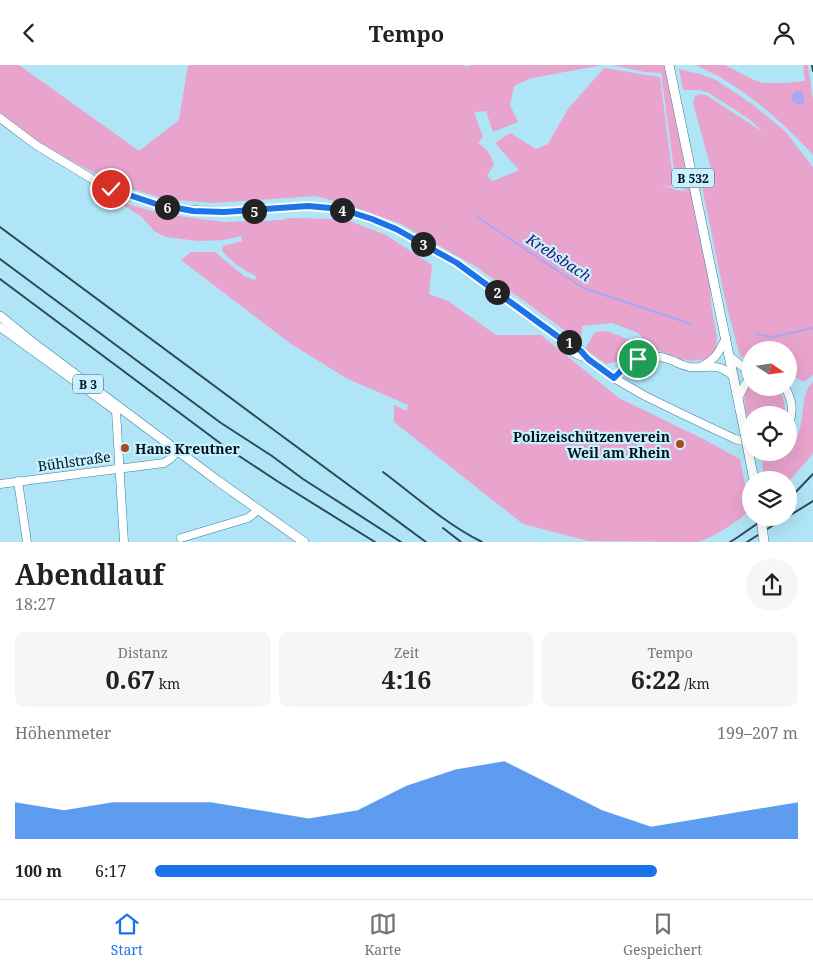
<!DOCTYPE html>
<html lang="de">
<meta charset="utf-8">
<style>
body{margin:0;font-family:"Noto Serif",serif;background:#f6f6f6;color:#222;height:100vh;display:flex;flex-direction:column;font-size:19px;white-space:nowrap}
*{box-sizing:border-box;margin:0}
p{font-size:16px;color:#767676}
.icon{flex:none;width:28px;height:28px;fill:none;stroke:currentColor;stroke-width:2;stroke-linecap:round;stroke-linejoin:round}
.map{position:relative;height:477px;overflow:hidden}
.details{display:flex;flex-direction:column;background:#fff;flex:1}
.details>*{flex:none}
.needle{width:32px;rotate:103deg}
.controls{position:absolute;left:742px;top:276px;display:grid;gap:10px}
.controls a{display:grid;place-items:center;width:55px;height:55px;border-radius:50%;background:#fff;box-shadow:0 5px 20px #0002;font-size:25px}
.pin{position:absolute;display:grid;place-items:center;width:42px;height:42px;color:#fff;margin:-21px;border:2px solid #fff;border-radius:50%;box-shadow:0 1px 5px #0007}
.km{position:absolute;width:25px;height:25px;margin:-12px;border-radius:50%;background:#222;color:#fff;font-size:14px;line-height:25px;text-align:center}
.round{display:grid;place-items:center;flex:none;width:52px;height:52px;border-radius:26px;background:#f6f6f6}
.overview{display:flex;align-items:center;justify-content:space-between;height:85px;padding:0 15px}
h1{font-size:28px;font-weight:700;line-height:38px}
.metrics{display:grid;grid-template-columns:repeat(3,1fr);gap:8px;height:85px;padding:5px 15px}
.metrics div{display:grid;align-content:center;border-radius:10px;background:#f6f6f6;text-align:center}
.metrics b{font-size:25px;font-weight:700}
.metrics small{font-size:14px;font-weight:400}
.metrics p{font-size:14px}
.chart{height:140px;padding:10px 15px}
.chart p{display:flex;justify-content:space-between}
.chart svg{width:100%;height:90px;margin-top:5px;fill:#1a73e8;opacity:.7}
ul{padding:0 15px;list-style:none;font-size:16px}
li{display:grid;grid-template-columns:80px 60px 1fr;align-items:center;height:38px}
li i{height:12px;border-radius:6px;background:#1a73e8}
header{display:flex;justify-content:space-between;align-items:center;height:65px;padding:0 15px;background:#fff;font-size:22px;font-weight:700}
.menu{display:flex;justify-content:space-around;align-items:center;height:70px;border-top:1px solid #e0e0e0;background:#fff;font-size:14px;color:#767676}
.menu a{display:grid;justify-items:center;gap:2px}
.menu .on{color:#1a73e8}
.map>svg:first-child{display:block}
.green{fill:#e9a4ce}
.water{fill:#a6a8f3}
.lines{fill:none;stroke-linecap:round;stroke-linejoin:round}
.stream{stroke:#a6a8f3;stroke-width:2}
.minor-casing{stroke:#3d7f95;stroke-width:9}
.major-casing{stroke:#3d7f95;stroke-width:10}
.minor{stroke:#fff;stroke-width:8}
.major{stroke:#fff;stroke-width:9}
.rail{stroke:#2e4a56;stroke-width:2}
.major-bridge-casing{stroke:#3d7f95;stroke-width:10;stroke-linecap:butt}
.major-bridge{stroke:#fff;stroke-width:9}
.route-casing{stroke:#fff;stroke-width:10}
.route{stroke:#1a73e8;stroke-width:6}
.poi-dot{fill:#ac4717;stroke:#c9f0fe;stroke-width:2}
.labels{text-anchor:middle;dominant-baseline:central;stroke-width:4.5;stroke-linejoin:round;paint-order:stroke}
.shield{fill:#c9f0fe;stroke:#3c5660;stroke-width:1}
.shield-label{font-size:12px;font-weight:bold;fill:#00141d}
.poi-label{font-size:14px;font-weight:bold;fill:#00141d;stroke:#c9f0fe;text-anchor:end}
.street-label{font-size:14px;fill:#00141d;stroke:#c9f0fe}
.water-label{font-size:15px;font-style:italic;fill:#291a6f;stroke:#c9f0fe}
</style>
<header><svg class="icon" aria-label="back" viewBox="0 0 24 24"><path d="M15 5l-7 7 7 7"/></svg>Tempo<svg class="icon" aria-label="person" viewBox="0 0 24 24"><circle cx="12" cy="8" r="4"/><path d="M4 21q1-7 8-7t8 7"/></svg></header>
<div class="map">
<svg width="813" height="477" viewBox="0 0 813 477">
<rect width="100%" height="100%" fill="#b0e5f8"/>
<path class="green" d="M0 0H19L139 86 179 55 188 0H464L466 2 470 0H603L532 13 514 21 510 40 518 57 493 67 486 46 474 47 483 72 478 78C487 84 491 89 494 100L487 111 493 116 519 105 495 78 510 68 536 84 548 79 568 44 604 3 660 12 674 122 661 120 677 125 688 126 676 120 661 8 645 7 612 0H664L710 221 711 238 717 273 716 285 707 294 692 296 680 294 652 283 638 268 612 258 582 261 581 277 478 203 401 159 348 140 316 131 214 138 165 134 119 120 77 99 36 75 0 49Z
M695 0H725L754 15 763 18H785L805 16 803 0H808L813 35V90C785 60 759 36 723 14 715 8 704 5 695 0Z
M679 4 700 9 716 15 752 39 785 66 813 102V310L804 317 789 309V285H751V294L740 291 726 239 702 122 717 116 714 115 693 38 695 31 699 29 706 30 763 67 749 54 709 28 699 25H683Z
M117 136 163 149 224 157 282 155 288 153 345 154 386 170 432 200 429 229 448 236 496 270H541L619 333 703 374 740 394 749 440V446C733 460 719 469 698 477L588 476 523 459 394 357V340L407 346 408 340 346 313 291 279 181 195 191 187H215L244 211 255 215 256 211C244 205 230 197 222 185L223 181 242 176 241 171 224 175 198 176 166 172 154 166 142 152Z
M607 266 635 277 643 284 642 287C629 290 619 297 606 299L585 284 595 267Z
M813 317V388L806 397 789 416V415H764L762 395 777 388H789V382C809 368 797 328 813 317Z
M751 318V322L777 323C784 331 786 340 784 350H751V366C748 352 738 328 751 318Z"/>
<path class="water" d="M795 26H801C805 30 805 35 803 39H796L792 36V30Z"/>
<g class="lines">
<path class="stream" d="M477 152 583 223 691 259
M756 269 772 272 813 263"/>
<defs>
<path id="minor" d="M0 53 36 80 102 120 127 130 156 139 181 144 224 147 308 141 341 144 379 157 396 164 457 198 557 271 581 285 588 294 614 313 645 331 682 349 735 374 751 378
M0 262 116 346 124 477
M560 275C567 284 575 290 586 293
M729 291 743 302 751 306
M702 301C716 294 719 287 726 273
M614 313C630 297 644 285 668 294 675 296 682 301 690 302 710 304 715 296 733 311
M785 322C792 335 794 345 789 358
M738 333 746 318 751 313
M18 416 27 477
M0 419 164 398 170 394 177 386
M181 473 248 453 258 445"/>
<path id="major" d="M669 0 740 344
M0 251 32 277 218 416 304 477"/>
</defs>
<use href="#minor" class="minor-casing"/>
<use href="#major" class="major-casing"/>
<use href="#minor" class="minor"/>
<use href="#major" class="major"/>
<path class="rail" d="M812 0 813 6
M0 162 259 354 426 477
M0 194 221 358 272 391 303 414 401 477
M0 214 224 381 277 416 375 477
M383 407C415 431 446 459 482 477
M789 434 813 409
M789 451 813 436
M443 463 461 477
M730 477 738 472 767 452
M747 477 786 452"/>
<defs>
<path id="major-bridge" d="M740 344 754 415
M761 452 764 477"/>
</defs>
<use href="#major-bridge" class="major-bridge-casing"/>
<use href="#major-bridge" class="major-bridge"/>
</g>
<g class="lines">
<defs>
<path id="route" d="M111 124 156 139 193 146 224 147 308 141 341 144 372 154 396 164 457 198 557 271 581 286 588 294 614 313 628 299 638 294"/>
</defs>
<use href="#route" class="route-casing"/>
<use href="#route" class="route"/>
</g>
<g class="poi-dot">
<circle cx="680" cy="379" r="5"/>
<circle cx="125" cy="383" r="5"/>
</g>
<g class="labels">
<g class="shield">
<rect x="672" y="103.5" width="42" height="19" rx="4"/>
<rect x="73" y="309.5" width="30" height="19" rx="4"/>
</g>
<g class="shield-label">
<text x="693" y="113">B 532</text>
<text x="88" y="319">B 3</text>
</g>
<g class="poi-label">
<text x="670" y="371">Polizeischützenverein<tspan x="670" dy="16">Weil am Rhein</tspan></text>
<text x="135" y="383" text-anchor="start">Hans Kreutner</text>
</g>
<g class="street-label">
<text transform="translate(74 396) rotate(-8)">Bühlstraße</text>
</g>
<g class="water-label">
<text transform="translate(559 192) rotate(33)">Krebsbach</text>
</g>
</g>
</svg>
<div class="controls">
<a><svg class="needle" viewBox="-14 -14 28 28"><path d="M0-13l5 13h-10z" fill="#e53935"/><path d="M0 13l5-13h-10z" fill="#767676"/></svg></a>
<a><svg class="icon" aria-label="locate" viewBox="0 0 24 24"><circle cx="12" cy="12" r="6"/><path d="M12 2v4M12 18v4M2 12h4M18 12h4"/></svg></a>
<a><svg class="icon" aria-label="layers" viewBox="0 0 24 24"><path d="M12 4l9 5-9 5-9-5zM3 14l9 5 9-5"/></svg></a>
</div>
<div class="pin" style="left:638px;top:294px;background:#1e9e55"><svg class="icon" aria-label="arrive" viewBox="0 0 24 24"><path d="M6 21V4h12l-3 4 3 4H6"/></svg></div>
<div class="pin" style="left:111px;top:124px;background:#d93025"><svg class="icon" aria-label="check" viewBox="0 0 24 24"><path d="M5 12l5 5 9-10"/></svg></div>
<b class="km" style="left:569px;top:277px">1</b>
<b class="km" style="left:497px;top:227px">2</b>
<b class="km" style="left:423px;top:179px">3</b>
<b class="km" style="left:342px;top:145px">4</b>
<b class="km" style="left:254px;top:146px">5</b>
<b class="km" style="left:167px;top:142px">6</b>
</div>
<section class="details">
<div class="overview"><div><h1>Abendlauf</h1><p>18:27</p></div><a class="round"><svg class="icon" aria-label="share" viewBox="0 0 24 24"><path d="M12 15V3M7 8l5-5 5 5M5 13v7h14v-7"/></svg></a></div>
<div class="metrics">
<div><p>Distanz</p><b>0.67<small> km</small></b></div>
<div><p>Zeit</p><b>4:16</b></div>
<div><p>Tempo</p><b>6:22<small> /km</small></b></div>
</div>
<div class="chart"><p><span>Höhenmeter</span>199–207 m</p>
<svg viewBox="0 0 160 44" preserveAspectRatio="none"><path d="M0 44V26L10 30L20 26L30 26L40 26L50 30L60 34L70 30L80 18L90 10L100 6L110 18L120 30L130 38L140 34L150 30L160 26V44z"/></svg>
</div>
<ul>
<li><b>100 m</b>6:17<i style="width:78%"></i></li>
</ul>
</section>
<nav class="menu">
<a class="on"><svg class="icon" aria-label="home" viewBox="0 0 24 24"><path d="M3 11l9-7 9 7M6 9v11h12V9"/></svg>Start</a>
<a><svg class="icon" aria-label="map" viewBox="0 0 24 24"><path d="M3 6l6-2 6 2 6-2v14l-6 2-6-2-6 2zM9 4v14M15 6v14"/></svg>Karte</a>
<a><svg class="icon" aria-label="saved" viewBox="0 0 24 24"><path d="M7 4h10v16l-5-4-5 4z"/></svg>Gespeichert</a>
</nav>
